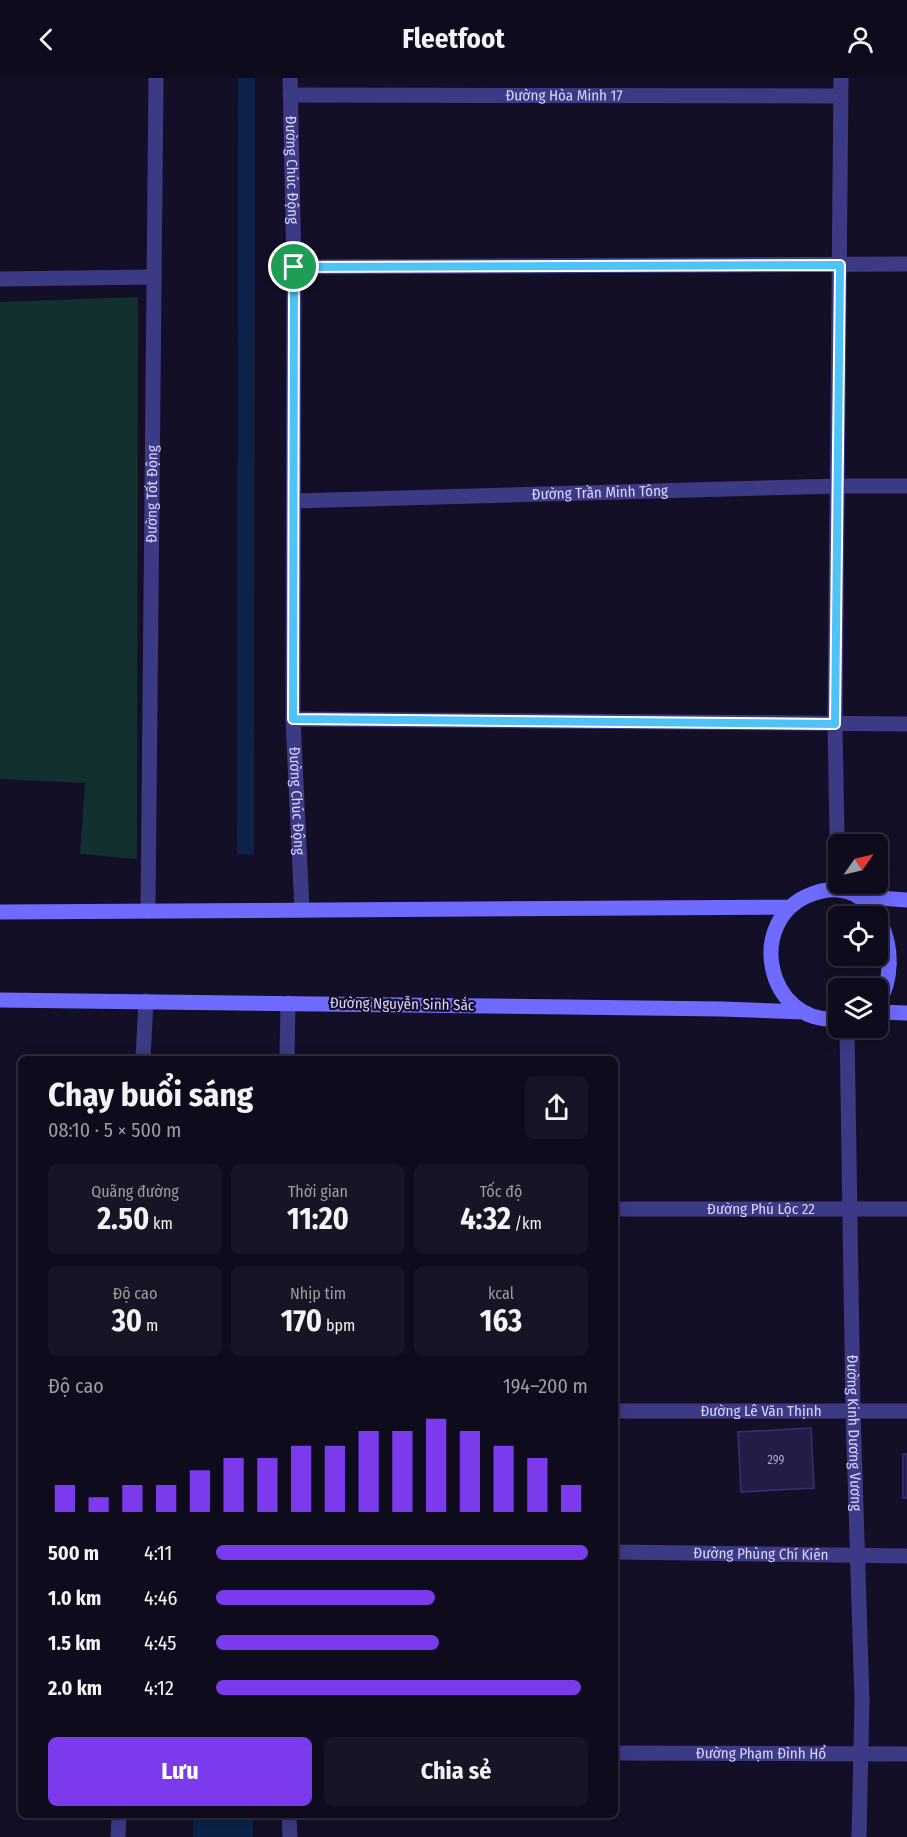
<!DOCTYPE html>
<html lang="vi">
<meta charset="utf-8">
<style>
body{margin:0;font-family:"Fira Sans Condensed",sans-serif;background:#171425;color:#f1f3f6;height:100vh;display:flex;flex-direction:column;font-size:22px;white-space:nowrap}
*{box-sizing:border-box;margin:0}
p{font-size:20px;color:#9b9ba3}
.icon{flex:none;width:33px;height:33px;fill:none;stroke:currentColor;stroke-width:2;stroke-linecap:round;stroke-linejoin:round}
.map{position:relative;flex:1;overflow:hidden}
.panel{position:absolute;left:18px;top:978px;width:600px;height:762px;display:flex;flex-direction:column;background:#0e0b1c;border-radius:9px;box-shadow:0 3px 15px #0003,0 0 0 2px #2e2b3b}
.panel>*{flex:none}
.needle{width:39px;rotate:56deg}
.buttons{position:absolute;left:828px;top:756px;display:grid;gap:12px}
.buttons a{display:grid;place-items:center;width:60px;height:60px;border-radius:9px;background:#0e0b1c;box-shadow:0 3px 15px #0003,0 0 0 2px #2e2b3b;font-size:30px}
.pin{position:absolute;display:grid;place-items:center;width:51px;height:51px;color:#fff;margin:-26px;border:3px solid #fff;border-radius:50%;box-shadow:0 2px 6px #0007}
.round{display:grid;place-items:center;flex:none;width:63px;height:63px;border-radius:9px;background:#171425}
.summary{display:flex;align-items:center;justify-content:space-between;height:102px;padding:0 30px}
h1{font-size:33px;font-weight:700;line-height:45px}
.metrics{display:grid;grid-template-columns:repeat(3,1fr);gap:9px;height:102px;padding:6px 30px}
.metrics div{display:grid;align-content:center;border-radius:9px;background:#171425;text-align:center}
.metrics b{font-size:30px;font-weight:700}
.metrics small{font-size:16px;font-weight:400}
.metrics p{font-size:16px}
.chart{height:168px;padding:12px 30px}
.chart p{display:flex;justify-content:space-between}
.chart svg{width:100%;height:108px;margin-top:6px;stroke:#7c3aed;stroke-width:6}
.button{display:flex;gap:12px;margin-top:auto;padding:12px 30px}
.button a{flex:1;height:69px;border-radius:9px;background:#7c3aed;color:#fff;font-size:24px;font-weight:700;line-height:69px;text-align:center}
.button a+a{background:#171425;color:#f1f3f6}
ul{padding:0 30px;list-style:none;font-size:20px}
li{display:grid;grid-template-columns:96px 72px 1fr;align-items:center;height:45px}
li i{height:15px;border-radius:8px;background:#7c3aed}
header{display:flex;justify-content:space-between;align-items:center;height:78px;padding:0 30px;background:#0e0b1c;font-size:27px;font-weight:700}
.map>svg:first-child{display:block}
.green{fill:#12302f}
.water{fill:#0c2248}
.building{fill:#241b47;stroke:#3b2d73;stroke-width:1.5}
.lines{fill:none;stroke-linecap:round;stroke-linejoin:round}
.minor{stroke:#3d3a85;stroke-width:15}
.tertiary{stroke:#3d3a85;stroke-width:15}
.secondary{stroke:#6f6bff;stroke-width:15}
.route-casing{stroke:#fff;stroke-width:12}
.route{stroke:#4fc3f7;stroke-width:8}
.labels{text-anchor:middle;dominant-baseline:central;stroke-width:4.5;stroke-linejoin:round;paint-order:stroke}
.number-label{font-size:12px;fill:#aca6d1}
.street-label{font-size:15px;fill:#d9d4ff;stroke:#130f26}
</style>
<header><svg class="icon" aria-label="back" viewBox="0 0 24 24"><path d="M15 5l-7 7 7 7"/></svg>Fleetfoot<svg class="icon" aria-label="person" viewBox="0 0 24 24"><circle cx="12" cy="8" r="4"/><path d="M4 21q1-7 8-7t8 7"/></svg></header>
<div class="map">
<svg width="907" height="1759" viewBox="0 0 907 1759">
<rect width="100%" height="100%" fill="#130f26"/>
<path class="green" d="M138 219 137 781 80 776 85 705 0 701V224Z"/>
<path class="water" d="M238 0H255L254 777 237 776Z
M193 1737H253V1759H193Z"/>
<path class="building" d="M811 1350 814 1410 741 1414 738 1354Z
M903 1376H907V1420H903Z"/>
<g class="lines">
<g class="minor">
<path id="s1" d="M290 0 294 189 293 641 302 832"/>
<path id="s2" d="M290 17 840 18"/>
<path d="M294 189 907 186"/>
<path d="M0 201 154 199"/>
<path id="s3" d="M294 423 838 408H907"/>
<path d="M293 641 907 646"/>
<path id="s4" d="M148 833 156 0"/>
<path d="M143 981 146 923"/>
<path d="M287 981 288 925"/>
<path id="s5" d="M615 1131H907"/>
<path id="s6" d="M615 1333H907"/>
<path id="s7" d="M615 1474 907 1478"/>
<path id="s8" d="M615 1675 907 1676"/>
<path d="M289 1737 290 1759"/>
<path d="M118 1759 119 1737"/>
</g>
<g class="tertiary">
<path d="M838 812 835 646 841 0"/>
<path id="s9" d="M847 950 853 1333 862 1622 859 1759"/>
</g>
<path class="secondary" d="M865 819 907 822
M0 834 790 829
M0 922 722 931 804 934
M878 934 907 935
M838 941C766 947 744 841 812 816 878 791 907 881 878 925"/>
</g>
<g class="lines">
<defs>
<path id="route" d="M840 187 835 646 293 641 294 189Z"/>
</defs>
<use href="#route" class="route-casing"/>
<use href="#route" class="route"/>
</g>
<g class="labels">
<g class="number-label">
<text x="776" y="1382">299</text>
</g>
<g class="street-label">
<text stroke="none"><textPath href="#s2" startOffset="274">Đường Hòa Minh 17</textPath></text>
<text stroke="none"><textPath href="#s1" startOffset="92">Đường Chúc Động</textPath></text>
<text stroke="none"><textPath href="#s3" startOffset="306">Đường Trần Minh Tông</textPath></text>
<text stroke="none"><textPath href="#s4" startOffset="417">Đường Tốt Động</textPath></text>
<text stroke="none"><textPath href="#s1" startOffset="723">Đường Chúc Động</textPath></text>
<text transform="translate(402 926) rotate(1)">Đường Nguyễn Sinh Sắc</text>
<text stroke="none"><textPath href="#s5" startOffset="146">Đường Phú Lộc 22</textPath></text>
<text stroke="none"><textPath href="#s6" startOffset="146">Đường Lê Văn Thịnh</textPath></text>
<text stroke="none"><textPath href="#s9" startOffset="405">Đường Kinh Dương Vương</textPath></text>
<text stroke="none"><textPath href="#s7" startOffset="146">Đường Phùng Chí Kiên</textPath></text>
<text stroke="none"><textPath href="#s8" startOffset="146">Đường Phạm Đình Hổ</textPath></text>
</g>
</g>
</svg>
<div class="buttons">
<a><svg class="needle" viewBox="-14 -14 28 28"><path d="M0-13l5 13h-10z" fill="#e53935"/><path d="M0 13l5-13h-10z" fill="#9b9ba3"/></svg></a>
<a><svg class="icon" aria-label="locate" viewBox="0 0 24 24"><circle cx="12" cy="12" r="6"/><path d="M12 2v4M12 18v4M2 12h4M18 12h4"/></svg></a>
<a><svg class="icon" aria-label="layers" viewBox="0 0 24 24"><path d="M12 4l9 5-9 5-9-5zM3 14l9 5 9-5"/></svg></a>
</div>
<div class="pin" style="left:294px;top:189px;background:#1e9e55"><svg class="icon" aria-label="arrive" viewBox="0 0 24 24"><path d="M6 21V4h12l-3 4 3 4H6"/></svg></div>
<section class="panel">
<div class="summary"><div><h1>Chạy buổi sáng</h1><p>08:10 · 5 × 500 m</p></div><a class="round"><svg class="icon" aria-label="share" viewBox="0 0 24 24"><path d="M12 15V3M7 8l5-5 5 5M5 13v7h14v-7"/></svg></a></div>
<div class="metrics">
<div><p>Quãng đường</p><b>2.50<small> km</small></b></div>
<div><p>Thời gian</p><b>11:20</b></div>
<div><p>Tốc độ</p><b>4:32<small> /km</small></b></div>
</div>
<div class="metrics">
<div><p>Độ cao</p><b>30<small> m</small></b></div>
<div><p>Nhịp tim</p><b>170<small> bpm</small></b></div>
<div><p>kcal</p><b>163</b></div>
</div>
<div class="chart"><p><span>Độ cao</span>194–200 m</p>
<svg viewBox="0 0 160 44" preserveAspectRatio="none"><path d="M5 44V33M15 44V38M25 44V33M35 44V33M45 44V27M55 44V22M65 44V22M75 44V17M85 44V17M95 44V11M105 44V11M115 44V6M125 44V11M135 44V17M145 44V22M155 44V33"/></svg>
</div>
<ul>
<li><b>500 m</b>4:11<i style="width:100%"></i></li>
<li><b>1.0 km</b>4:46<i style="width:59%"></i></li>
<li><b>1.5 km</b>4:45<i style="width:60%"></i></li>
<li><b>2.0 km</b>4:12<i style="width:98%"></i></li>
</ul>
<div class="button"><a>Lưu</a><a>Chia sẻ</a></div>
</section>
</div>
